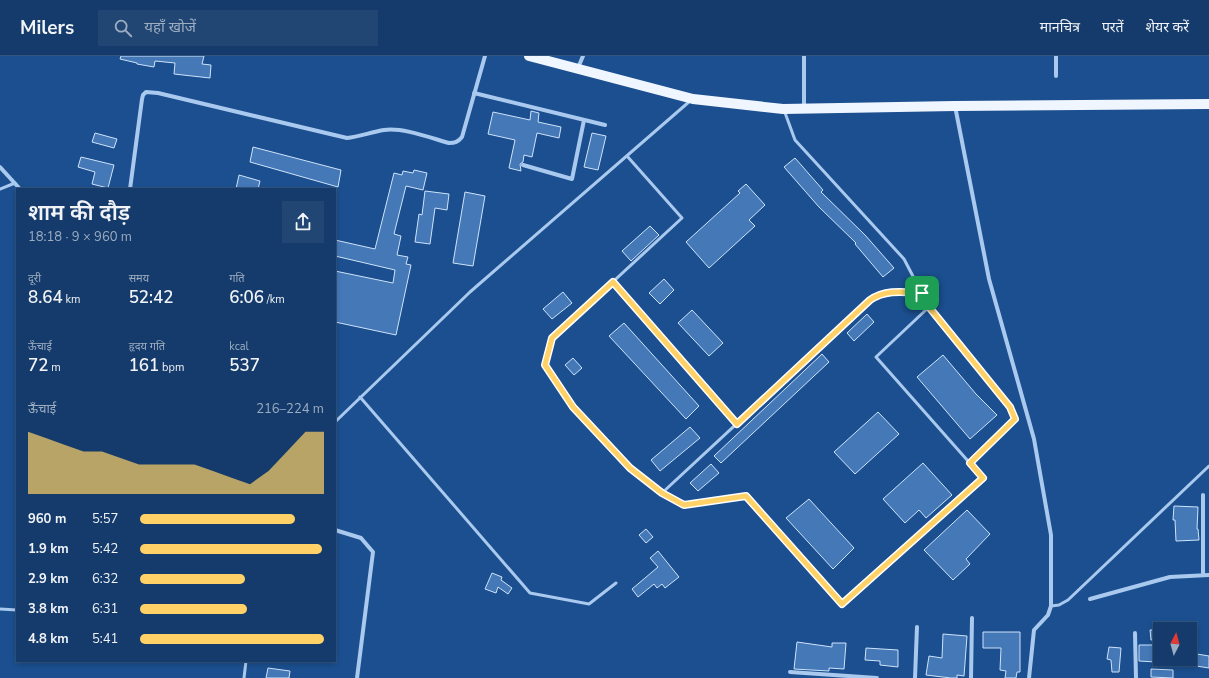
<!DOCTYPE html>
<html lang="hi">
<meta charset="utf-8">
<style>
body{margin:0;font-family:"Nunito Sans","Noto Sans Devanagari",sans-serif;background:#214673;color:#f1f3f6;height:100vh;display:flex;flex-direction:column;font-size:15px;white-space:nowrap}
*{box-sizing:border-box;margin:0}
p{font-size:13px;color:#9dadc1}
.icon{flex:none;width:22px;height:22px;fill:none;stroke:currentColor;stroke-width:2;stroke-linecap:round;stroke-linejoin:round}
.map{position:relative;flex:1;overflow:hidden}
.sheet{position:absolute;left:16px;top:132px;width:320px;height:474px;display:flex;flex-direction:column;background:#143b6b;border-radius:0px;box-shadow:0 2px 6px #0003,0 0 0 1px #33557e}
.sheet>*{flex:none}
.needle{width:26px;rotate:6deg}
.buttons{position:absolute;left:1153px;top:566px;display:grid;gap:8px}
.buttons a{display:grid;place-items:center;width:44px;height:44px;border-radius:0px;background:#143b6b;box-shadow:0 2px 6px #0003,0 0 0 1px #33557e;font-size:20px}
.pin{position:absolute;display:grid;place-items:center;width:34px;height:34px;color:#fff;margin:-17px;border-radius:8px;box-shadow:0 2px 6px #0006}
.round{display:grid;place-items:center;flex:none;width:42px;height:42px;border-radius:0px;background:#214673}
.overview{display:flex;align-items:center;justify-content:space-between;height:68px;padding:0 12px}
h1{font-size:22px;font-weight:600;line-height:30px}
.stats{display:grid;grid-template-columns:repeat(3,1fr);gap:6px;height:68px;padding:4px 12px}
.stats div{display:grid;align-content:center}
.stats b{font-size:17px;font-weight:600}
.stats small{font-size:11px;font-weight:400}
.stats p{font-size:11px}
.chart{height:112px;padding:8px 12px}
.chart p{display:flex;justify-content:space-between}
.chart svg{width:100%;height:72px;margin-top:4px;fill:#ffd166;opacity:.7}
ul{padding:0 12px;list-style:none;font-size:13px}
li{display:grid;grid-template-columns:64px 48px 1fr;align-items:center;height:30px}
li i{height:10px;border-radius:5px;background:#ffd166}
header{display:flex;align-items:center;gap:24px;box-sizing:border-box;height:56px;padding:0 20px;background:#143b6b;border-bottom:1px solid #33557e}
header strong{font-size:19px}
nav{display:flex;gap:22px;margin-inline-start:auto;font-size:14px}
.search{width:280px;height:36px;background:#214673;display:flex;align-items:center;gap:10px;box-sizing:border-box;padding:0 14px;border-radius:0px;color:#9dadc1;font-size:15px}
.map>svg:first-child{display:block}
.building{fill:#4478b7;stroke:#cfe3fa}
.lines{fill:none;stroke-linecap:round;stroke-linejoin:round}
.lane{stroke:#a9c9ee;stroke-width:3}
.street{stroke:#a9c9ee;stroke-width:4}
.primary{stroke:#f0f6ff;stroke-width:10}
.route-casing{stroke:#fff;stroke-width:8}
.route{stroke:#ffd166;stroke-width:5}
</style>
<header>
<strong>Milers</strong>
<div class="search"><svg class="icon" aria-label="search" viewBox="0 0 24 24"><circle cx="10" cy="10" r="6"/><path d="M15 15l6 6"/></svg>यहाँ खोजें</div>
<nav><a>मानचित्र</a><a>परतें</a><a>शेयर करें</a></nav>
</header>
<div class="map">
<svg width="1209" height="622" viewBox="0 0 1209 622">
<rect width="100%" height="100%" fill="#1b4f8f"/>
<path class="building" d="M121 0H204L202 8 211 9 210 22 174 18 175 7 155 5 154 11 137 8V7L120 3Z
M531 55 539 57 538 66 561 71 559 82 537 77 532 101 524 99 523 106 520 108 521 115 509 112 515 84 488 78 493 56 530 64Z
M95 77 117 83 114 92 92 86Z
M592 77 606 80 598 114 584 111Z
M253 91 341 114 338 131 250 106Z
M81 101 114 109 108 132 92 128 95 116 78 111Z
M795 102 823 134 821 136 865 179 894 212 883 221 855 188 856 187 819 151 784 111Z
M414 114 427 117 423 134 406 130 394 178 401 180 397 199 408 201 406 208 411 209 396 279 335 266V215L393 227 395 214 335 200V184L375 193 394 117 402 119 403 115 413 117Z
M239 119 260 125 258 133H236Z
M746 128 765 149 749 164 755 170 709 212 686 186 740 137 738 135Z
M425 135 449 138 447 154 435 152 430 188 415 186 419 158 422 159Z
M465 136 485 140 473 210 453 207Z
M650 170 659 179 631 205 622 195Z
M664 223 674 234 660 248 649 237Z
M563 236 572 247 552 263 543 253Z
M692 254 723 287 709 300 678 267Z
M867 258 874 266 854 285 847 277Z
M624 267 699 350 686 363 609 280Z
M822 298 829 306 721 407 714 400Z
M943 299 976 338 997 359 970 383 917 321Z
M573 302 582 312 574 319 565 309Z
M878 356 899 378 855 418 834 396Z
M690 371 700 382 660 415 651 404Z
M923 407 952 439 926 462 919 454 905 467 883 443Z
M711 408 719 417 698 435 690 427Z
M809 443 854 492 833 513 786 462Z
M1174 450 1198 451 1197 473H1198L1199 484 1176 485 1175 464H1173Z
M967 454 990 478 966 503 970 508 953 524 924 494Z
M646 473 653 481 646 487 639 479Z
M658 495 679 521 665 532 662 528 657 532 654 528 638 541 632 533 658 511 650 502Z
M492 517 502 521 501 524 512 532 508 538 498 531 496 537 485 533Z
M1150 574H1160V583L1151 584Z
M983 576H1020V616H1017L1016 622H1005L1006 615 1000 614 1001 592H983Z
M943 578 967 580 964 620 957 619V622H951L926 619 929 600 942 602Z
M797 586 832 591V587H846L844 613 829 612V615L794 613Z
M1139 589H1157L1156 606 1139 605Z
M1109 591 1121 592 1119 616H1112L1111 604 1107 603Z
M866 592 898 594V611L880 609V605L865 604Z
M1197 598 1209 600V612L1196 610Z
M268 612 290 615 289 622H266Z
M1151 613 1173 614V622L1151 621Z"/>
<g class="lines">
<path class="lane" d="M784 54 795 84 904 203 929 251 1011 351 1015 363 970 407
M627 100 682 162 552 282 545 309 573 351 629 413 662 437 684 449 746 440 842 548 983 422 876 301 929 251
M0 133 15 127
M613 226 737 368
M360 341 530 537 589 548 616 527
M335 366 470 236 690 45
M662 437 870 244C886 233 904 236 922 237
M1051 550 1059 549 1068 544 1209 410
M0 553 17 554
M244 622 246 605"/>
<path class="street" d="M804 0V53
M578 12 583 0
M1056 20V0
M474 37 605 69
M955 50 989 223 1034 383 1051 479V550L1048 559 1034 574 1029 622
M523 109 572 123 584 64
M0 111 20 133
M130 133 142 43 143 39 146 36 158 37 347 82C359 81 371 76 384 74 402 71 431 82 449 87 455 87 458 86 462 81L485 0
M335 474 361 482 373 496 357 622
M1203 519V439
M1090 543 1170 521 1209 519
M1135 577 1136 622
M790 616 877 622
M915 622 917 571
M971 622 972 562"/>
<path class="primary" d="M529 0 693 43 783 53 955 50 1209 48"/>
</g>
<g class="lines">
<defs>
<path id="route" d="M613 226 737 368 870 244C886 233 904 236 922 237L929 251 1010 351 1015 363 970 407 983 422 842 548 746 440 684 449 662 437 630 412 573 351 545 309 552 282Z"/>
</defs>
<use href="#route" class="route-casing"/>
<use href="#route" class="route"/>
</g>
</svg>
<div class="buttons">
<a><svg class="needle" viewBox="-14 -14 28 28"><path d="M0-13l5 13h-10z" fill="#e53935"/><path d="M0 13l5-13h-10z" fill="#9dadc1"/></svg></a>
</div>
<div class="pin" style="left:922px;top:237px;background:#1e9e55"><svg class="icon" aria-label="arrive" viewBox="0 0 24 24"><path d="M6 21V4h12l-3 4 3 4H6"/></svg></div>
<section class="sheet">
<div class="overview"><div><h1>शाम की दौड़</h1><p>18:18 · 9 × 960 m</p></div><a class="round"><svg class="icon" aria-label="share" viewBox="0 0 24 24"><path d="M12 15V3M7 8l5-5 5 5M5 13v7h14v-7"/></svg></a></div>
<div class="stats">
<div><p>दूरी</p><b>8.64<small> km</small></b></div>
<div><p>समय</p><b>52:42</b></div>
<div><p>गति</p><b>6:06<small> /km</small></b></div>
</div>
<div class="stats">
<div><p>ऊँचाई</p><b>72<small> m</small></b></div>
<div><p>हृदय गति</p><b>161<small> bpm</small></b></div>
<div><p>kcal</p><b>537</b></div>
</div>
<div class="chart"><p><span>ऊँचाई</span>216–224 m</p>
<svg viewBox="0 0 160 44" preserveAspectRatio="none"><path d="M0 44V6L10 10L20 14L30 18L40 18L50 22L60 26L70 26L80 26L90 26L100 30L110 34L120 38L130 30L140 18L150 6L160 6V44z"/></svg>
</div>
<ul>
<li><b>960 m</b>5:57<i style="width:84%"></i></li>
<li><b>1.9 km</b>5:42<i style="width:99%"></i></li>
<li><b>2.9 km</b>6:32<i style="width:57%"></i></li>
<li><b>3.8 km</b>6:31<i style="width:58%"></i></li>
<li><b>4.8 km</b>5:41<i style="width:100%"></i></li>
</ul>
</section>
</div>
